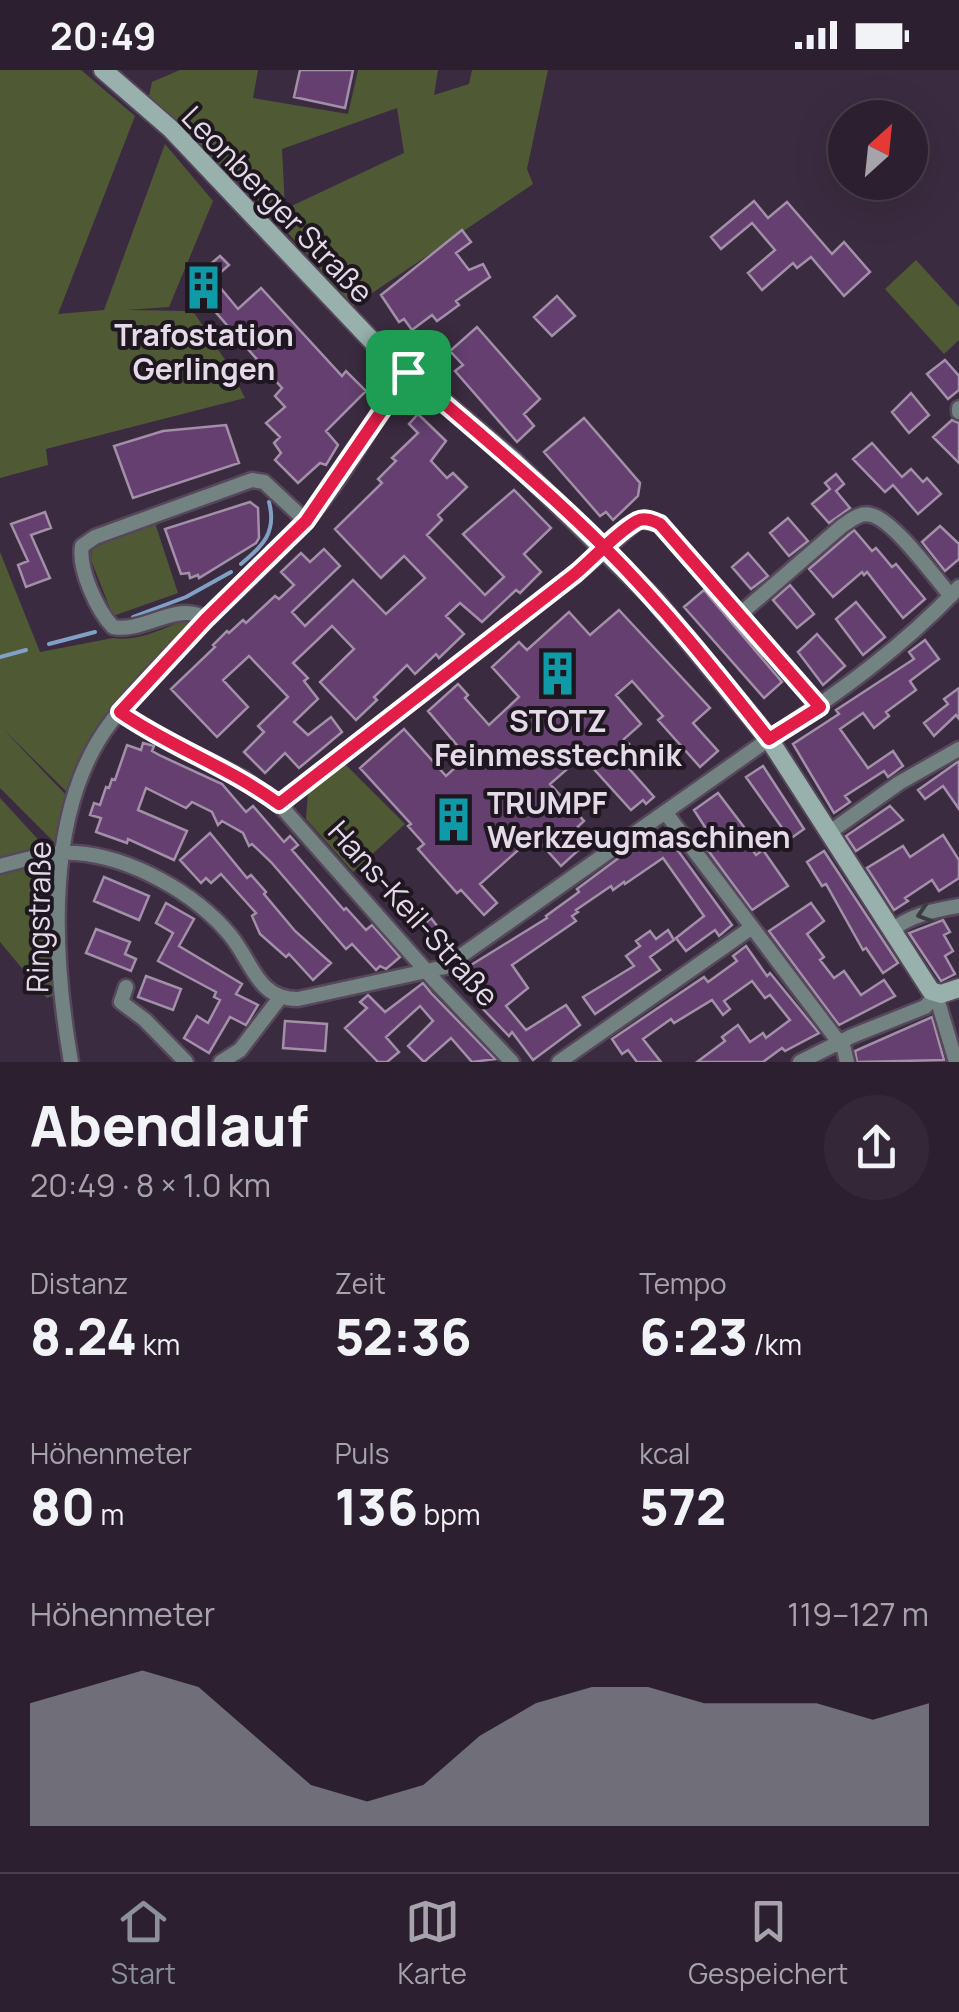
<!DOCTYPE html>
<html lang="de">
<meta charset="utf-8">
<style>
body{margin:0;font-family:Manrope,sans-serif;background:#342838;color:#f1f3f6;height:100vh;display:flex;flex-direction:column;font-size:38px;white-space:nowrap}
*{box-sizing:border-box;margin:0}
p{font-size:32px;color:#a6a3ab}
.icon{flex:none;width:55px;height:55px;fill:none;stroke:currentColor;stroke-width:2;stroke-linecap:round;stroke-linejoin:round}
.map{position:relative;height:992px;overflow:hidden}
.drawer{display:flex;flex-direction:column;background:#2c2030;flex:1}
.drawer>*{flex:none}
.needle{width:65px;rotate:27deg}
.tools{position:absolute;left:828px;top:30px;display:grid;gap:20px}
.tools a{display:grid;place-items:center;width:100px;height:100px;border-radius:50%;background:#2c2030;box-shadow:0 10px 40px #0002,0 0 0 2px #483e4c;font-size:50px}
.pin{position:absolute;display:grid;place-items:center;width:85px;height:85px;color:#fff;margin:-42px;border-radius:20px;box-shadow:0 5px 15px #0006}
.round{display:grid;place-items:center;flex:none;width:105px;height:105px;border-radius:52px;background:#342838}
.headline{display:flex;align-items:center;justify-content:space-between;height:170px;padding:0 30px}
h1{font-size:55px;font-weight:800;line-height:75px}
.stats{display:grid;grid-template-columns:repeat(3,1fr);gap:15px;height:170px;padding:10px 30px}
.stats div{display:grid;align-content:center}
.stats b{font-size:50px;font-weight:800}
.stats small{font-size:28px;font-weight:400}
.stats p{font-size:28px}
.chart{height:280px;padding:20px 30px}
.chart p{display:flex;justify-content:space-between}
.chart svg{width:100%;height:180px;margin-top:10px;fill:#8c9099;opacity:.7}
.status{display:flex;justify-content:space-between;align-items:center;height:70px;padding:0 50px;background:#2c2030;direction:ltr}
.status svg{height:28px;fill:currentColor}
.dock{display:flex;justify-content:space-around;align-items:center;height:140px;border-top:2px solid #483e4c;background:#2c2030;font-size:28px;color:#a6a3ab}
.dock a{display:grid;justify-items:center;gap:5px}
.dock .on{color:#8c9099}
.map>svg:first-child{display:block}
.green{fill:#4f5a35;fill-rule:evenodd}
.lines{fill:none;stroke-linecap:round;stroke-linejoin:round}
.stream{stroke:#80a0c5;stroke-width:4}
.building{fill:#643f70;stroke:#a28fa8;stroke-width:2.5}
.minor-casing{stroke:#56475b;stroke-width:19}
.secondary-casing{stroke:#56475b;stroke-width:22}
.minor{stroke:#738381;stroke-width:14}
.secondary{stroke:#98b1ad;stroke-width:18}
.oneway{stroke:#3c3d42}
.route-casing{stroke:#fff;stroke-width:20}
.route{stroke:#e11d48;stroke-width:12}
.labels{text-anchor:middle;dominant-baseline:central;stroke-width:8;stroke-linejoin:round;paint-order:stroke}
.street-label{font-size:30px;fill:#e5dbe8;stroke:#1e1720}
.poi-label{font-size:30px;font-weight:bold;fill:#e5dbe8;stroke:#1e1720}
</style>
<div class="status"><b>20:49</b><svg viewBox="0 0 49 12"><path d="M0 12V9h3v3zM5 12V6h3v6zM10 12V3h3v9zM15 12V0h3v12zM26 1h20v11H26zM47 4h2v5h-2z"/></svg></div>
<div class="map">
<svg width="959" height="992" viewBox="0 0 959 992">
<rect width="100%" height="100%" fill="#3b2b40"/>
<path class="green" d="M0 0H81L135 46 58 244 104 240 165 74 213 131 169 237 127 240 187 241 195 244 227 293 245 328 46 379 48 395 0 408Z
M180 0H258L253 28 348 44 358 0H438L434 25 469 14 472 0H548L527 99 533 114 353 236 263 135 149 26 152 12ZM397 38 404 83 285 139 282 79Z
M916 190 959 237V270L944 284 885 219Z
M155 453 178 523 113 546 91 490 92 473Z
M0 482 40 582 113 568C137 572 162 559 185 550L189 554 127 618 95 659 68 723 3 659 66 725 55 773 0 718Z
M345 694 405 754 353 802 306 749 308 722Z
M0 728 45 777 0 787Z
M49 793 55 925 47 928 0 872V801Z"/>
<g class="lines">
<path class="stream" d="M241 494C263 476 277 462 269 432
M133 547 186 527 231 502
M49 574 95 562
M0 587 26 580"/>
</g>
<path class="building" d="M300 0H353L345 38 294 27Z
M754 131 768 148 787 132 832 184 844 172 870 202 844 226 811 187 797 198 793 193 762 220 748 203 775 180 752 153 721 179 711 167Z
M462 160 471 172 456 183 469 200 483 194 490 207 456 231 459 235 437 251 432 245 412 260 404 249 399 252 381 225Z
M220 186 229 195 213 209 238 239 261 218 342 306 346 301 366 321 326 361 338 375 326 395 320 393 298 413 275 390 281 383 274 373 280 367 266 353 285 337 275 326 282 318 198 222 195 224 187 214Z
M557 226 575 246 552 266 534 247Z
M477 257 540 329 524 344 534 356 517 372 455 301 463 295 450 281Z
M945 290 959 306V320L948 329 927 304Z
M911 323 929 345 909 363 892 342Z
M418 344 446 371 431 391 447 408 453 403 467 417 438 445 442 450 427 465 485 525 504 507 463 464 514 420 551 458 524 484 541 502 520 523 516 520 482 552 460 533 446 546 464 564 439 588 436 584 415 604 407 595 374 627 377 630 356 650 320 612 354 579 332 556 293 593 308 608 304 611 318 629 294 652 308 665 331 647 342 662 299 698 285 683 265 703 244 682 264 662 258 656 288 627 249 586 223 610 248 637 217 667 171 619 215 577 213 575 227 561 229 563 243 550 246 553 275 526 279 529 294 515 281 502 301 483 310 492 324 479 340 496 292 542 305 556 353 510 386 544 425 508 404 486 381 508 335 459 382 413 378 409 396 391 392 388 418 363 409 354Z
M584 348 640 413 638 426 613 450 606 442 600 446 544 382Z
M952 350 959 353V393L933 367Z
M226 355 239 393 133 428 114 376 163 361Z
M872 373 902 407 911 399 923 412 927 408 941 424 918 444 893 415 885 422 853 389Z
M836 404 844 414 836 421 850 438 829 453 812 434 830 419 825 413Z
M250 432 258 438 259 468 256 473 199 508 198 505 190 508 189 503 181 504 165 459Z
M45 442 51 458 31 465 50 508 26 517 18 495 28 491 11 454Z
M788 448 808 471 789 486 770 463Z
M940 456 959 474V489L945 501 922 472Z
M854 460 872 481 876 478 892 497 896 494 925 529 903 548 867 502 864 505 862 502 833 527 809 499Z
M748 483 768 506 751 519 732 497Z
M790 515 814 544 797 558 773 530Z
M704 520 782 612 764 628 684 537Z
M856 532 885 567 863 585 836 549Z
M619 540 710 638 693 653 718 681 700 697 658 650 663 646 632 611 616 625 641 654 624 669 629 674 617 685 654 727 646 734 643 730 631 740 582 686 550 714 584 751 571 763 583 776 561 796 534 766 480 814 497 833 484 845 461 820 457 823 418 779 424 774 408 756 411 754 360 698 404 659 446 706 467 687 428 641 458 614 468 625 465 628 489 655 519 627 492 597 519 572 527 580 569 542 590 565Z
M817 564 845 596 823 615 798 582Z
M925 570 939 589 910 611 916 620 886 642 889 646 874 658 863 643 840 659 868 698 893 681 903 696 888 707 884 701 845 726 850 732 834 743 793 674 839 644 836 640 914 589 909 582Z
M959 618V649L956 645 934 666 924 653 948 634 944 629Z
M143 673 154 676 152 681 161 686 222 714 246 742 253 736 284 772 290 766 298 775 292 780 344 840 346 838 366 860 372 855 400 887 386 899 380 896 376 900 352 874 346 879 271 792 252 774 249 776 243 763 222 751 218 755 212 742 192 732 186 738 146 718 138 740 187 761 174 790 128 769 127 773 96 762 101 748 90 745 94 733 100 735 106 717 109 718 112 709 115 710 127 675 141 680Z
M959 691V739L943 716 925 729 918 720Z
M763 696 804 759 790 769 746 707Z
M718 723 747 761 742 765 756 785 763 780 788 816 752 840 696 764 705 757 694 740Z
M890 736 903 750 856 781 846 766Z
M663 760 732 855 719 866 715 860 686 881 676 868 704 846 663 788 625 814 624 812 613 820 611 816 576 840 578 842 572 846 576 851 512 895 528 918 506 936 526 960 566 935 580 955 533 990 512 962 509 966 483 939 458 903 547 848 546 846 579 822 577 819 636 775 639 779Z
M210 763 247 808 251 805 266 822 264 824 295 861 331 893 313 910 289 884 286 887 260 864 252 846 256 843 221 804 211 813 206 808 201 813 180 790Z
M943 765 959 790V808L939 821 932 810 905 828 908 831 894 840 867 798 903 776 910 787Z
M824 781 898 893 883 903 866 878 863 880 826 814 822 816 807 792Z
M104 807 149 826 139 850 94 831Z
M166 833 194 849 179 876 242 914 236 924 258 935 246 955 230 947 209 983 184 968 197 946 208 953 220 930 214 927 216 922 158 891 173 863 156 853Z
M811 833 824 851 807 864 824 887 820 890 834 908 844 901 861 925 884 910 895 926 839 955 769 861Z
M431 848 447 869 434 880 424 869 430 864 422 856Z
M943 850 950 862 944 865 953 881 945 886 955 904 941 911 909 863Z
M96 859 130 872 125 884 136 889 131 901 86 883Z
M668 860 674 870 650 887 660 900 595 944 583 927 634 896 626 886 640 876 636 871 650 861 656 869Z
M746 876 767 906 770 903 819 963 785 981 782 978 763 992H697L725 971 722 967 738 955 750 972 763 963 766 968 790 950 770 925 765 928 752 911 724 931 730 939 723 945 712 930 674 953 671 949 643 969 661 992H637L628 980 622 984 612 969 704 907 708 912 737 891 733 886Z
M146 906 181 919 173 940 138 927Z
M423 913 431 923 495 989 472 992 451 968 424 992 408 976 433 951 420 936 386 967 399 982 387 992H378L345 958 367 938 360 932 368 925 385 942Z
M932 947 944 990 857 992 855 981Z
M285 951 327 954 325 981 283 978Z"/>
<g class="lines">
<defs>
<path id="minor" d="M959 338V342
M739 545 842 456C851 450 860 442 871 445 894 450 935 508 951 526
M206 549C178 530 145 563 113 557 97 540 78 499 82 476L95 467 252 410 264 412 306 451
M120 642 154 664 243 708 279 734 436 912 512 992
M279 734 575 505 639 450 660 454 821 637
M665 742 832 963 844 979 847 992
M830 762 899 713 959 679
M0 796C25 790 51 781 76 783 131 787 195 823 230 865 253 893 257 929 298 929L445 897 769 669C837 624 903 577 959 517
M892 860C911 845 935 840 959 836
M126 917 121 932 145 950 186 992
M936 925 956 992
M71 992C53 888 43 741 111 652 167 579 241 522 302 455 335 420 359 376 385 336 401 327 408 321 408 302 390 308 386 317 385 336
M221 992 240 980 279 929
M559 992 751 858
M800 992 852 966 925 937 936 925"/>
<path id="secondary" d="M103 0 171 59 374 273 515 392 655 530 769 669 931 921 941 924 959 918"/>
</defs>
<use href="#minor" class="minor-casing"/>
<use href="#secondary" class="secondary-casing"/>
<use href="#minor" class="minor"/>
<use href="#secondary" class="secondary"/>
</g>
<defs><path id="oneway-chevron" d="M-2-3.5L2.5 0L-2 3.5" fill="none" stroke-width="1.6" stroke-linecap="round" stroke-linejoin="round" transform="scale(2.5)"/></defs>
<use class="oneway" href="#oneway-chevron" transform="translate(924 844) rotate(162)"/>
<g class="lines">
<defs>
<path id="route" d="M408 302C474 360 542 415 604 477 664 537 716 602 769 669L820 637 660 454C653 451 645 447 637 451 617 462 593 489 575 504L279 734C229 697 170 677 120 642L206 549 306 451 385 336 390 312 396 306 408 302"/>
</defs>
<use href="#route" class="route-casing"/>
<use href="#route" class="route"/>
</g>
<defs>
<symbol id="building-bare" viewBox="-9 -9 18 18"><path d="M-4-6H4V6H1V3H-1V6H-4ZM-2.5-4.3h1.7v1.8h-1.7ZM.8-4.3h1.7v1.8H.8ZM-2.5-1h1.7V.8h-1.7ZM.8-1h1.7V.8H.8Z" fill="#0f9aa8" stroke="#1e1720" stroke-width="2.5" paint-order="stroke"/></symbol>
</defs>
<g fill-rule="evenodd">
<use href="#building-bare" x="172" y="186" width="63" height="63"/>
<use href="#building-bare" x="526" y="572" width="63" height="63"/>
<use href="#building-bare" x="422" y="718" width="63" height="63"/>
</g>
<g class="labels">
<g class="street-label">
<text transform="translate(278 134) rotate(46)">Leonberger Straße</text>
<text transform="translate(414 843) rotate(48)">Hans-Keil-Straße</text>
<text transform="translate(38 847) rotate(-89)">Ringstraße</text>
</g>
<g class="poi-label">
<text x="204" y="264">Trafostation<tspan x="204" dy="34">Gerlingen</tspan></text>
<text x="558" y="650">STOTZ<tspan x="558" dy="34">Feinmesstechnik</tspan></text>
<text x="487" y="732" text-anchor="start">TRUMPF<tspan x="487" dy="34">Werkzeugmaschinen</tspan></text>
</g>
</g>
</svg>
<div class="tools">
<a><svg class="needle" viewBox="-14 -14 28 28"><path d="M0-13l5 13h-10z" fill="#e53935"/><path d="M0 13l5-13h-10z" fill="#a6a3ab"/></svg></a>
</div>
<div class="pin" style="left:408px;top:302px;background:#1e9e55"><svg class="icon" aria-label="arrive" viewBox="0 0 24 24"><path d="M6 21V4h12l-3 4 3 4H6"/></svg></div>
</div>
<section class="drawer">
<div class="headline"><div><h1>Abendlauf</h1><p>20:49 · 8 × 1.0 km</p></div><a class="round"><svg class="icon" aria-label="share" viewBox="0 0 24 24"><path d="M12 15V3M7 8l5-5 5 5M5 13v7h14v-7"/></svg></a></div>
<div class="stats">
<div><p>Distanz</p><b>8.24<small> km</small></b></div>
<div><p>Zeit</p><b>52:36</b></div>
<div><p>Tempo</p><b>6:23<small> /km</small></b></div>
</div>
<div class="stats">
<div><p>Höhenmeter</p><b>80<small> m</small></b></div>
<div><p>Puls</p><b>136<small> bpm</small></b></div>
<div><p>kcal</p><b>572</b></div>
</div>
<div class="chart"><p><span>Höhenmeter</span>119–127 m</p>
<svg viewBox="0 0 160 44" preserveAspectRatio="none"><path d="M0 44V14L10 10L20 6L30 10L40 22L50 34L60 38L70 34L80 22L90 14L100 10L110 10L120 14L130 14L140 14L150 18L160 14V44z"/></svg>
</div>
</section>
<nav class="dock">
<a class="on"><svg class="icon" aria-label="home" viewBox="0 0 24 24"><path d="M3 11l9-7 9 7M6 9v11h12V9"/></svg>Start</a>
<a><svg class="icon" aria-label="map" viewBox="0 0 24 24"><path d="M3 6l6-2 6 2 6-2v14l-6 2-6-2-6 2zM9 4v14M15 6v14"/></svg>Karte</a>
<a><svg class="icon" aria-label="saved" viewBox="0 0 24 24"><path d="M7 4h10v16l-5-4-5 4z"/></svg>Gespeichert</a>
</nav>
